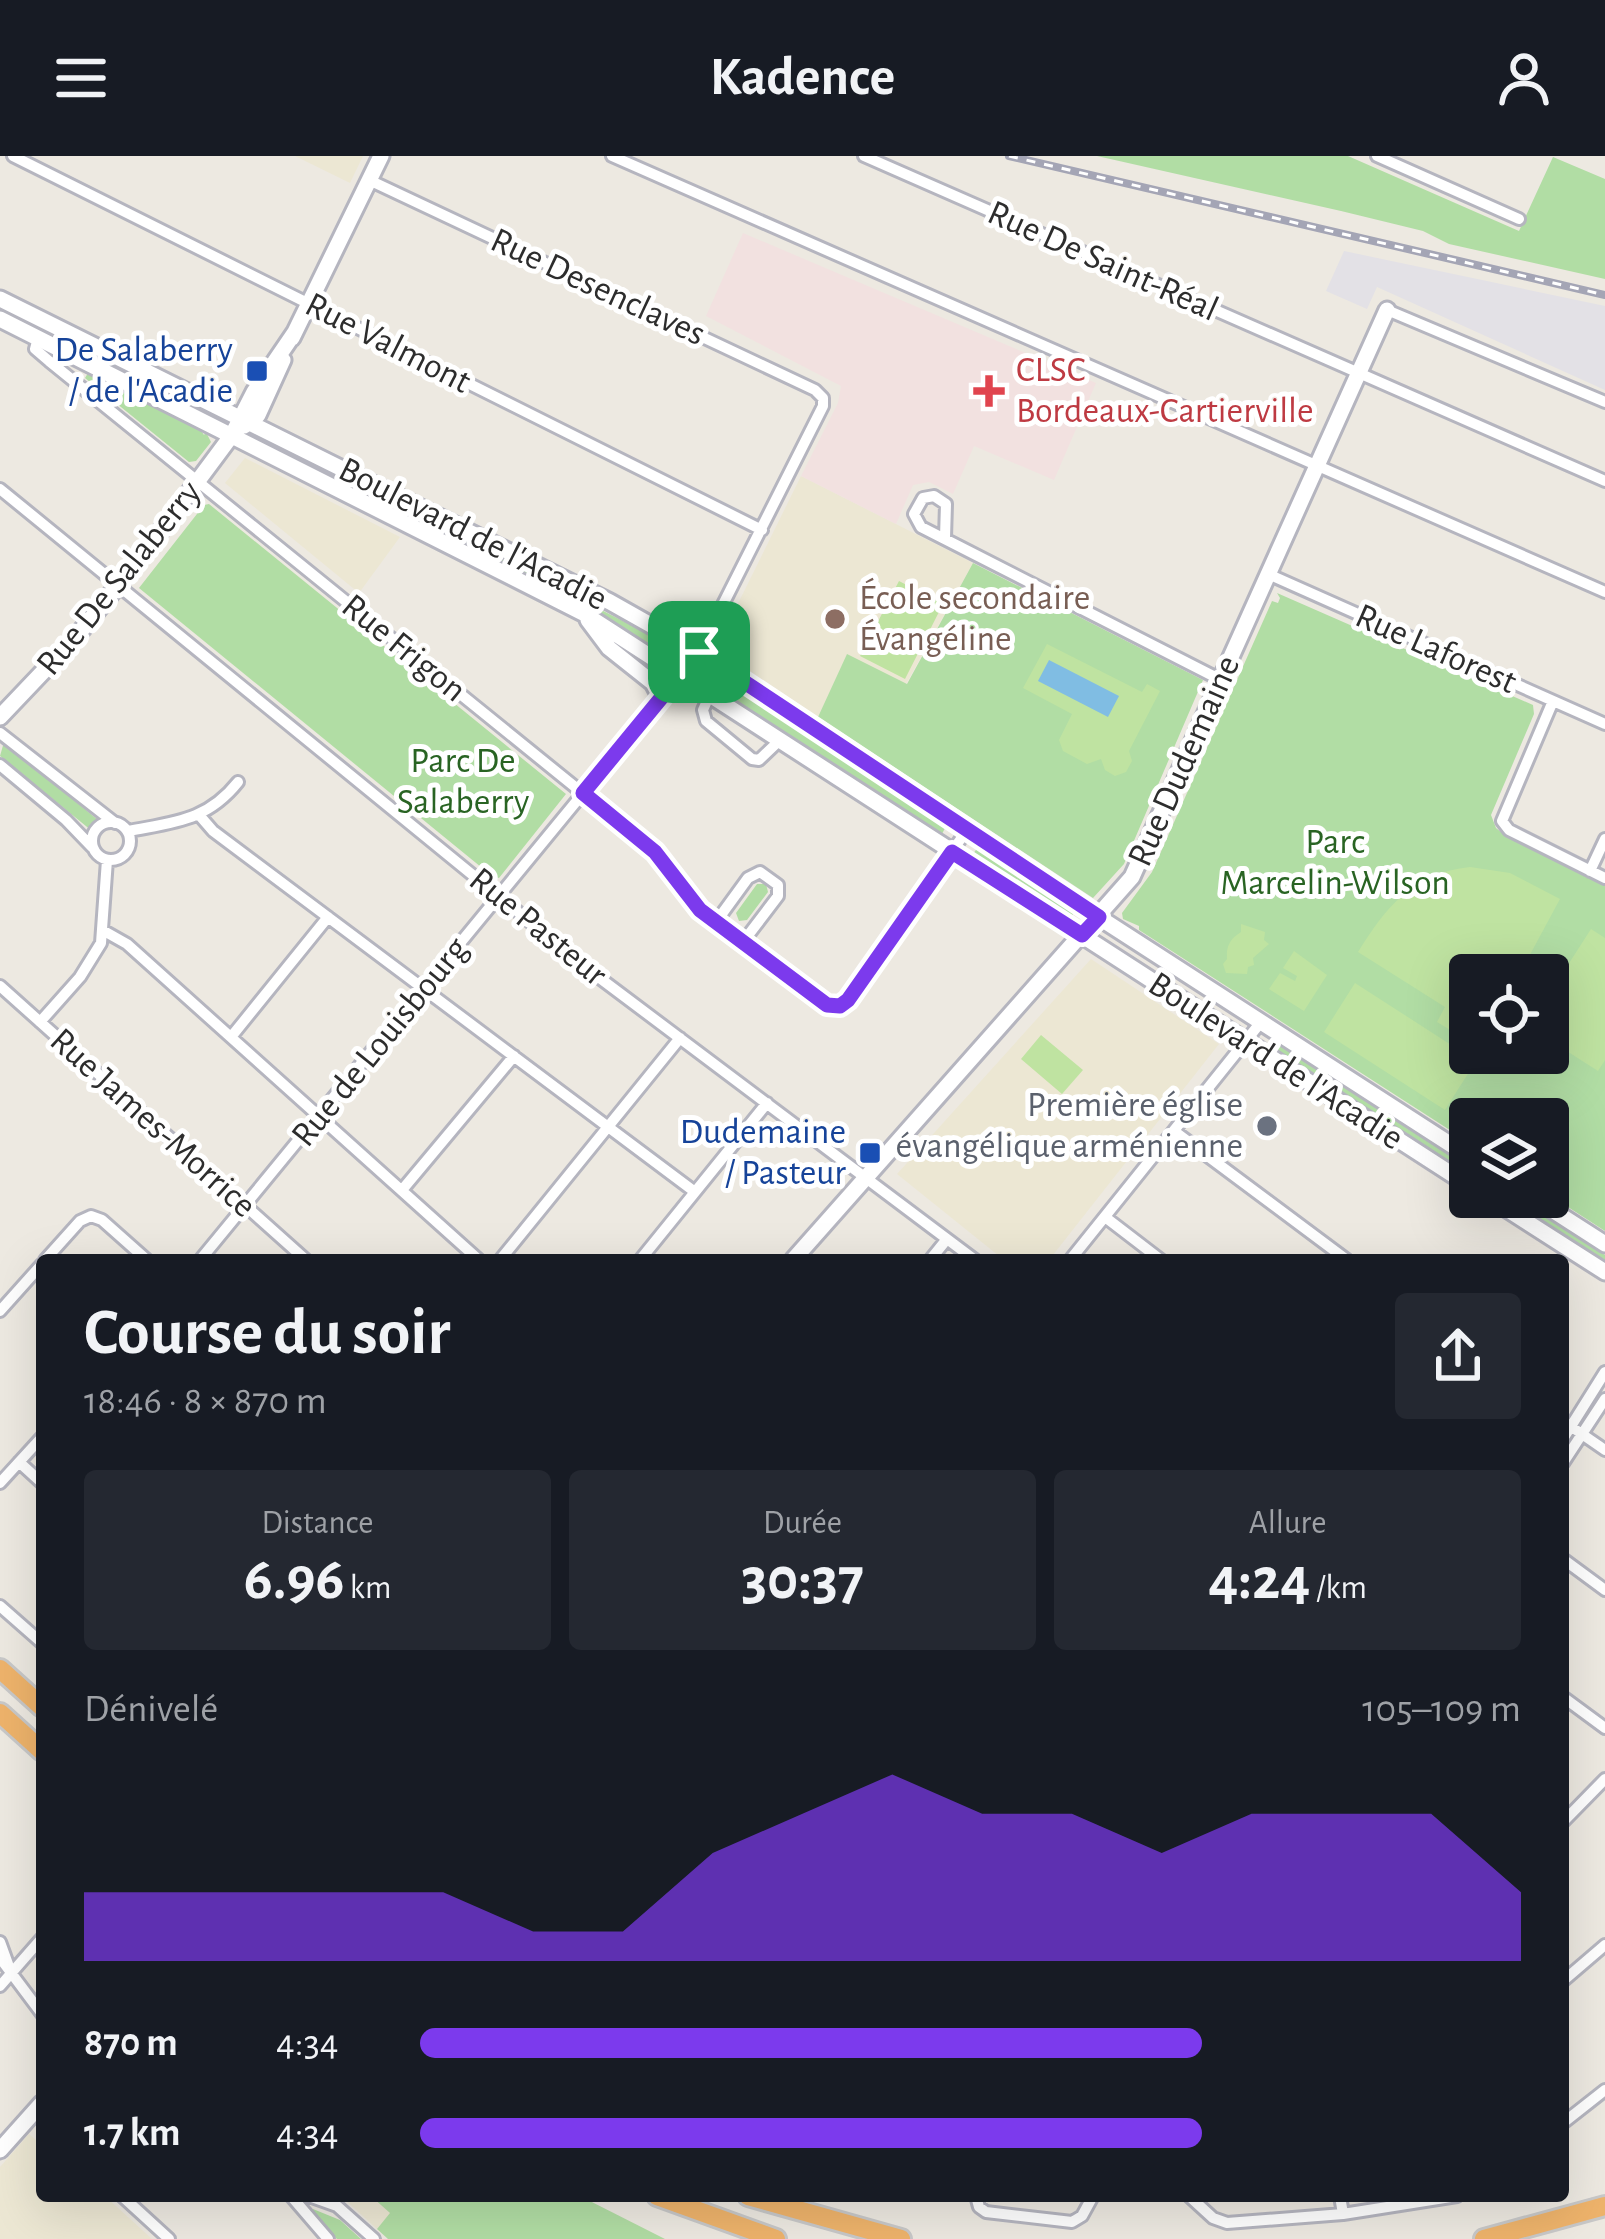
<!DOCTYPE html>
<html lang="fr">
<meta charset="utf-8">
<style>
body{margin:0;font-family:"Alegreya Sans",sans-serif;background:#242831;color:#f1f3f6;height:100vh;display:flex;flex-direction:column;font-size:45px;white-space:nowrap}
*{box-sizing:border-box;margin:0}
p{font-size:39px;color:#9ea1a6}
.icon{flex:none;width:66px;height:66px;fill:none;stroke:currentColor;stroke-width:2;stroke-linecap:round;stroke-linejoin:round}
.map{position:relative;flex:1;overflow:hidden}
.panel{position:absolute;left:36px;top:1098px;width:1533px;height:948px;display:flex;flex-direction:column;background:#171b24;border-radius:12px;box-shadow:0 12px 48px #0002}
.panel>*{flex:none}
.fabs{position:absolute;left:1449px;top:798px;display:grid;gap:24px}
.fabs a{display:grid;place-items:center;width:120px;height:120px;border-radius:12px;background:#171b24;box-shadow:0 12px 48px #0002;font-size:60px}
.pin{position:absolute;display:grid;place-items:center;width:102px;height:102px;color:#fff;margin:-51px;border-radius:24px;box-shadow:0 6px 18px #0006}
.round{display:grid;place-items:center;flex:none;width:126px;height:126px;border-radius:12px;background:#242831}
.summary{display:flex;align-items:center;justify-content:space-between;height:204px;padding:0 48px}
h1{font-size:66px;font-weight:700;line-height:90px}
.figures{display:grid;grid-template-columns:repeat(3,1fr);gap:18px;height:204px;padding:12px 48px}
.figures div{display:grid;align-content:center;border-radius:12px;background:#242831;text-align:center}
.figures b{font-size:60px;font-weight:700}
.figures small{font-size:33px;font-weight:400}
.figures p{font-size:33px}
.chart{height:336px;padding:24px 48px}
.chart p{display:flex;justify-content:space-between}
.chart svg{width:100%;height:216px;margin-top:12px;fill:#7c3aed;opacity:.7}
ul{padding:0 48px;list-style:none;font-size:39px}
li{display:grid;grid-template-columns:192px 144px 1fr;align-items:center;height:90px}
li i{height:30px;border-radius:15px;background:#7c3aed}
header{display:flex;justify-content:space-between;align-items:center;height:156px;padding:0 48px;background:#171b24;font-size:54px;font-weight:700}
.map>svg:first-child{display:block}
.industrial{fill:#e3e1e6}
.education{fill:#ece7d3}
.medical{fill:#f2e1e0}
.green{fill:#b1dda4;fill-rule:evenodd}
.pitch{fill:#bfe3a1}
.water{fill:#80bde3}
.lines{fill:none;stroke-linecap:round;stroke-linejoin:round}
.street-casing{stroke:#b5b5bf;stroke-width:16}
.secondary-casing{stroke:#b5b5bf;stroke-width:21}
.highway-casing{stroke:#c8c8c8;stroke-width:24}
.street{stroke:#fff;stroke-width:10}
.secondary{stroke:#fff;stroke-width:15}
.highway{stroke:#eeb36b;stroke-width:18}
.rail-casing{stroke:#a4a5b5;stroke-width:8}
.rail{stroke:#fff;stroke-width:3;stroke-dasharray:9;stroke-linecap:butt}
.route-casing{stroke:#fff;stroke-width:24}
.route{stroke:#7c3aed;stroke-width:15}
.transit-dot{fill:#1a4fb4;stroke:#fff;stroke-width:4.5}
.health-dot{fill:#e0444e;stroke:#fff;stroke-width:4.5}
.education-dot{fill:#8d6e63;stroke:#fff;stroke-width:4.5}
.worship-dot{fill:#6b7280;stroke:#fff;stroke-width:4.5}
.labels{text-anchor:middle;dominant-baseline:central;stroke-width:10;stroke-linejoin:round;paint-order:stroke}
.street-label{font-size:36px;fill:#2d2d2d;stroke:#fff}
.transit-label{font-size:36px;fill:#164399;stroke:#fff;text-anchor:end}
.health-label{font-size:36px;fill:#be3a42;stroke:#fff;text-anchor:start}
.education-label{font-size:36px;fill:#785e54;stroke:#fff;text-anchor:start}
.park-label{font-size:36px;fill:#296423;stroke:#fff}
.worship-label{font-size:36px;fill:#5b616d;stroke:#fff;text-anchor:end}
</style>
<header><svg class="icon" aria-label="menu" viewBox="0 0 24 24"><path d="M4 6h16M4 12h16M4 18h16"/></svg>Kadence<svg class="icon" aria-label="person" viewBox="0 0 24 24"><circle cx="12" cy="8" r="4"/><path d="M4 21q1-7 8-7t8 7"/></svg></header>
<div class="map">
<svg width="1605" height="2083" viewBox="0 0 1605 2083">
<rect width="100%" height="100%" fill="#ede9e1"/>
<path class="industrial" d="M1344 95 1605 150V234L1377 131 1367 153 1326 135Z"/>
<path class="education" d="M295 0H363L350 27Z
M245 302 400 381 359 437 225 327Z
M801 320 973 407 906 528 847 499 818 561 722 496 718 488Z
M1091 803 1219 888 1049 1104H1004L897 1018Z
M29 1978 42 1989V2040H105L152 2083H0V2011Z
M341 2040H406L377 2073Z"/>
<path class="medical" d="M743 77 1096 227 1054 324 974 290 953 338 929 326 913 329 896 368 801 320 838 247 841 230 706 160Z"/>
<path class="green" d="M1097 0H1348L1519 75 1553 1 1605 23V123L1449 88 1423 75 1341 55Z
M96 197 221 262 219 266 94 204Z
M88 217 200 273 204 279 206 276 211 286 196 305 189 306 85 222Z
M267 284 678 493 670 502 556 432 265 287Z
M209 348 566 638 499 722 492 720 139 432 204 349Z
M973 407 1203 524 1124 708 1093 742 818 561 847 498 907 528Z
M1277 437 1533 549 1534 558 1491 659 1496 672 1507 681 1605 730V1075L1548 1038V963H1470V987L1139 774V770L1123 763 1122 757 1152 716 1272 445 1278 447 1280 442ZM1470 819H1548V897H1470Z
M711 513 946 670 942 678 704 524Z
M4 586 98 664 92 675 0 600Z
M978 691 1074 756 1071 762 973 698Z
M757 728H766L768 736 747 764 739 765 736 757Z
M1274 885 1470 1012V1019L1270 890Z
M1504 1041H1515L1605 1099V1106Z
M580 2040 665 2083H388L377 2073 390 2057 372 2041Z
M313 2053 340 2064 361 2083H337L309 2058Z"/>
<path class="pitch" d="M899 425 943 448 905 523 860 500Z
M1047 488 1142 536 1147 528 1160 535 1129 595 1132 605 1126 616 1115 620 1105 614 1101 603 1087 608 1063 595 1059 584 1072 558 1023 532Z
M1470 711 1510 717 1560 743 1519 819H1470V886L1437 866 1445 851 1358 796C1386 751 1413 717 1470 711Z
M1241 768 1265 776 1264 784 1269 788 1253 802 1254 809 1248 811 1247 818 1226 817 1223 808 1227 803C1226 790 1230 783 1241 776Z
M1591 773 1605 782V904L1598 915 1548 883V840Z
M1294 795 1327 819 1304 855 1269 833 1280 817 1295 825 1297 820 1283 812Z
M1355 827 1476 905 1445 954 1324 876Z
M1041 879 1083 914 1062 938 1021 903Z"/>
<path class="water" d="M1049 504 1119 540 1108 561 1038 525Z"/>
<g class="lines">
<defs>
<path id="street" d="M13 0 762 374
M612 0 1605 436
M864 0 1605 325
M1377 0 1519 63
M1387 154 1605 246
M38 182 35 193 49 205 648 690 700 754 828 849H840L848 844 967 674
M0 333 589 814 975 1104
M945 382 946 348 934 340 923 342 914 358 921 371 1221 524
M1268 418 1605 568
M710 538 703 554 706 565 752 603 759 604 780 584
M1553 545 1502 665 1509 674 1605 722
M0 577 115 667
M0 609 66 664 92 691
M200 660 213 675 695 1036
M92 685a19 19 0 1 1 38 0a19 19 0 1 1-38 0Z
M129 675C174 666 207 665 238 626
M1590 715 1605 683
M716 766 748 722 760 716 778 729V740L743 786
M104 775 127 788 479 1104
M0 830 306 1104
M40 866 80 821 101 787 107 704
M231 881 328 761
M1174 975 1347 1104
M402 1034 514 900
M1105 1061 1161 1104
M45 1104 80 1065 91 1060 102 1064 147 1104
M200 1104 699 496 823 250V242L815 234 369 24
M500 1104 680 882
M640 1104 767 947
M930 1104 947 1083
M1070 1104 1261 866
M0 1155 42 1108
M1563 1265 1605 1294
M1563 1283 1605 1216
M19 1306 42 1327
M1563 1307 1605 1243
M0 1327 42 1281
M1563 1403 1605 1434
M0 1450 42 1487
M1563 1541 1605 1572
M1563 1666 1605 1623
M0 1786 8 1808
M0 1802 42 1858
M1563 1825 1605 1789
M0 1830 42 1782
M1563 1967 1605 1934
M122 2040 169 2083
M291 2040 328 2083
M309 2040 337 2050 374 2083
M976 2040 979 2051 986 2056 1072 2066 1082 2060 1093 2040
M1189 2040 1213 2062 1227 2067 1343 2058 1457 2040
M1340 2040 1343 2058"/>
<path id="secondary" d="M0 143 610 446 711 503 1072 744 1470 1001
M0 163 583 457 1470 1030
M292 182 381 0
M244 270 258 259 283 204
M588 464 609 492 653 527 661 542
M0 561 76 481 148 392 232 279 254 236 295 176
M1488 1041 1605 1116
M1532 1041 1605 1088
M793 1104 1132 721 1387 154
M0 1994 42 1947"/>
<path id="highway" d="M0 1513 42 1551
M0 1557 42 1595
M657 2040 776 2083
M748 2040 901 2083
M1484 2083 1605 2050"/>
</defs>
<use href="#street" class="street-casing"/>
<use href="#secondary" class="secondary-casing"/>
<use href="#highway" class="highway-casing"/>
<use href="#street" class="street"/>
<use href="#secondary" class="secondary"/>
<use href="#highway" class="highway"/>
<defs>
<path id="rail" d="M1009 0 1605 139"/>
</defs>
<use href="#rail" class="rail-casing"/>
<use href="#rail" class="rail"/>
</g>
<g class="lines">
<defs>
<path id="route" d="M699 496 1099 761 1082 779 952 696 848 844 840 850 827 849 700 754 655 696 583 637Z"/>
</defs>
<use href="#route" class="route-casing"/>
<use href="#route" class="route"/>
</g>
<g class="transit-dot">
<rect x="245" y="203" width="24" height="24" rx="6"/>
<rect x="858" y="985" width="24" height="24" rx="6"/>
</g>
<path class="health-dot" d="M983 217h12v12h12v12h-12v12h-12v-12h-12v-12h12z"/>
<circle class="education-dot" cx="835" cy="463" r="12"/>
<circle class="worship-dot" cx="1267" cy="970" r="12"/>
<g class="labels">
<g class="street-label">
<text transform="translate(1103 105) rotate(24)">Rue De Saint-Réal</text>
<text transform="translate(598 131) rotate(25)">Rue Desenclaves</text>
<text transform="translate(388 187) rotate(27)">Rue Valmont</text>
<text transform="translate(473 378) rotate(27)">Boulevard de l'Acadie</text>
<text transform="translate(119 422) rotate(-51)">Rue De Salaberry</text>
<text transform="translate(404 492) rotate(39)">Rue Frigon</text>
<text transform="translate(1436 493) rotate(24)">Rue Laforest</text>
<text transform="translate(1184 605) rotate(-66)">Rue Dudemaine</text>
<text transform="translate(538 771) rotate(39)">Rue Pasteur</text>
<text transform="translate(380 886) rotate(-51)">Rue de Louisbourg</text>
<text transform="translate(1276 905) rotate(33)">Boulevard de l'Acadie</text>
<text transform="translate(153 967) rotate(42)">Rue James-Morrice</text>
</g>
<g class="transit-label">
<text x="233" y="194">De Salaberry<tspan x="233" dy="41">/ de l'Acadie</tspan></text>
<text x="846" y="976">Dudemaine<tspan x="846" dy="41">/ Pasteur</tspan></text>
</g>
<g class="health-label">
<text x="1016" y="214">CLSC<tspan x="1016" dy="41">Bordeaux-Cartierville</tspan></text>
</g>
<g class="education-label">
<text x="859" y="442">École secondaire<tspan x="859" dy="41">Évangéline</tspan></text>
</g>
<g class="park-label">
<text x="463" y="605">Parc De<tspan x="463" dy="41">Salaberry</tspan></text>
<text x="1335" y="686">Parc<tspan x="1335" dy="41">Marcelin-Wilson</tspan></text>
</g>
<g class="worship-label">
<text x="1243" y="949">Première église<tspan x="1243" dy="41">évangélique arménienne</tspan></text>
</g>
</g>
</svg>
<div class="fabs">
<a><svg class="icon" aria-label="locate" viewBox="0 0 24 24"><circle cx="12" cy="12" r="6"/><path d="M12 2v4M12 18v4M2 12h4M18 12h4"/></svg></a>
<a><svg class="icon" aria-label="layers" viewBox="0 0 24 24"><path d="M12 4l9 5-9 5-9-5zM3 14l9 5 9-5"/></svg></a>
</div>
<div class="pin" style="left:699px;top:496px;background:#1e9e55"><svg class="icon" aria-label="arrive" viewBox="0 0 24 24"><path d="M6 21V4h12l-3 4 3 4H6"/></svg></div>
<section class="panel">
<div class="summary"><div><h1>Course du soir</h1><p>18:46 · 8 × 870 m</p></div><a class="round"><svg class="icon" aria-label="share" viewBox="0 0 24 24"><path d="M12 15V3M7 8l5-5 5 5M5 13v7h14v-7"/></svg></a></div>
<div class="figures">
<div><p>Distance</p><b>6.96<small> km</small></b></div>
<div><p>Durée</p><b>30:37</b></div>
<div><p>Allure</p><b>4:24<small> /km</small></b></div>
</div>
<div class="chart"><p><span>Dénivelé</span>105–109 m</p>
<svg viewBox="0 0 160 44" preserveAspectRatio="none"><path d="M0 44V30L10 30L20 30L30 30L40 30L50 38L60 38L70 22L80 14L90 6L100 14L110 14L120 22L130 14L140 14L150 14L160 30V44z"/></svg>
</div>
<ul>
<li><b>870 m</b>4:34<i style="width:71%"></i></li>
<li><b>1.7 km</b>4:34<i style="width:71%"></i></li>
</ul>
</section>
</div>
